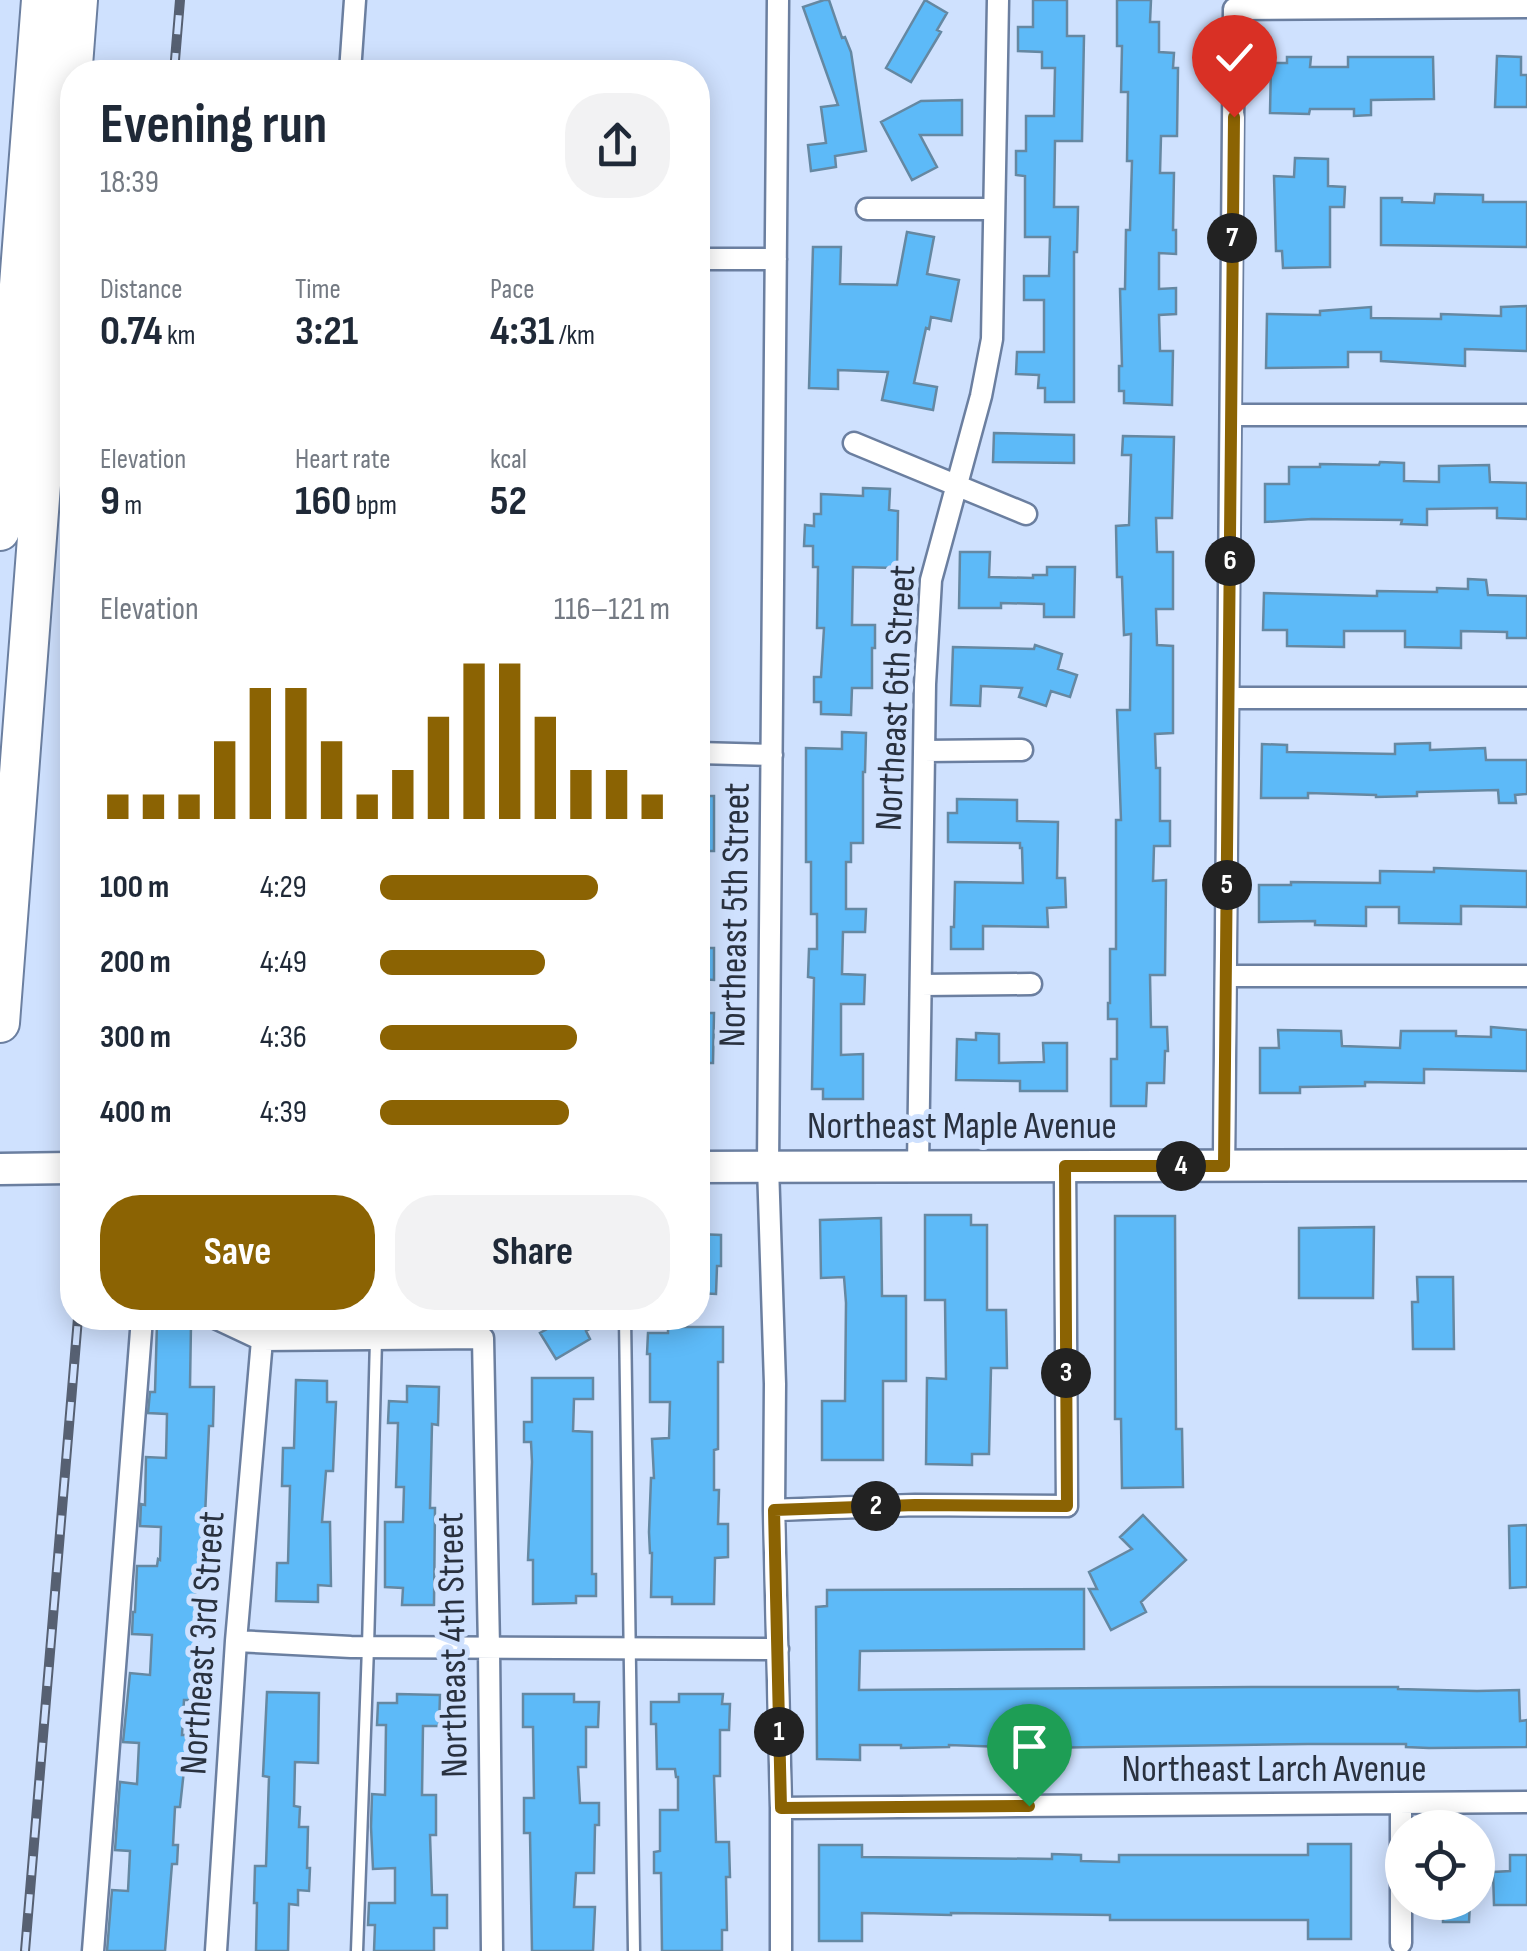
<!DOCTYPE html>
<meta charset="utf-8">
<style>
body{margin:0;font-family:"Sofia Sans Condensed",sans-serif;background:#f2f2f3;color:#1f2937;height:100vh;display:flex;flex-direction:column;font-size:38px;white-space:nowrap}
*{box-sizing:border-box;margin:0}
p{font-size:32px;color:#747a83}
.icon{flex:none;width:55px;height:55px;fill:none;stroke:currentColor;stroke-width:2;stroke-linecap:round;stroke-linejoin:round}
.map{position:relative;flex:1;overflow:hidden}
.sheet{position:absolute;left:60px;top:60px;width:650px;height:1270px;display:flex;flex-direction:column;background:#fff;border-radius:40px;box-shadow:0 5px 25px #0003}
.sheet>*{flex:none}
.buttons{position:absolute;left:1385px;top:1810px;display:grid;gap:20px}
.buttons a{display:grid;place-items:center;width:110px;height:110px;border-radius:50%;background:#fff;box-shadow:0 5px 25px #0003;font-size:50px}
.pin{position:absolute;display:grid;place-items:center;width:85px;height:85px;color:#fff;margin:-102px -42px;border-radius:50% 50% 50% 0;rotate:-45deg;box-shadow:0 0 10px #0007}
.pin .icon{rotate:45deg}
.km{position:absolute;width:50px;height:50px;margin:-25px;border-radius:50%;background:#222;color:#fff;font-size:28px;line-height:50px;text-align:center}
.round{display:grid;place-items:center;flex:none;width:105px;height:105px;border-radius:40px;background:#f2f2f3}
.headline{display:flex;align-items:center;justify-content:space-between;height:170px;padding:0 40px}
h1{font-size:55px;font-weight:700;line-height:75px}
.metrics{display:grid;grid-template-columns:repeat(3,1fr);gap:15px;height:170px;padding:10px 40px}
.metrics div{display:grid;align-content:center}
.metrics b{font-size:42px;font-weight:700}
.metrics small{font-size:28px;font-weight:400}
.metrics p{font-size:28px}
.chart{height:280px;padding:20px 40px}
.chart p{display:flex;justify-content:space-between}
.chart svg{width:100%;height:180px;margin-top:10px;stroke:#8b6303;stroke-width:6}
.primary-button{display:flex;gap:20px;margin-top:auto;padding:20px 40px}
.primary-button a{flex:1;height:115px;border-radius:40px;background:#8b6303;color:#fff;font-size:40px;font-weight:700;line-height:115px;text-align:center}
.primary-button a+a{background:#f2f2f3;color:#1f2937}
ul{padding:0 40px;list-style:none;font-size:32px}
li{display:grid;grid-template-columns:160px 120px 1fr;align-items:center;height:75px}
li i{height:25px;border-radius:12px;background:#8b6303}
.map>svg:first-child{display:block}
.building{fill:#5dbaf8;stroke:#6588a2;stroke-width:2.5}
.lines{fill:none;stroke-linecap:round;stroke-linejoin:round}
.lane-casing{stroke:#6b7fa0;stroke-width:15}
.street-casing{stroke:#6b7fa0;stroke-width:25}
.secondary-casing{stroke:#6b7fa0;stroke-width:35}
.highway-casing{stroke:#6b7fa0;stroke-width:42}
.lane{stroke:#fff;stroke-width:10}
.street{stroke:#fff;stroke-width:20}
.secondary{stroke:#fff;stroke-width:30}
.highway{stroke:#fff;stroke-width:38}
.rail-casing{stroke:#566072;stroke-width:10}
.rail{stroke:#cfe1fe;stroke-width:6;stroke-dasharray:19;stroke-linecap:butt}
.route-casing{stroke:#fff;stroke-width:20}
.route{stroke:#8b6303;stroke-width:12}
.labels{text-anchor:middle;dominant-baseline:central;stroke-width:10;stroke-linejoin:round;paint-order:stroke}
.street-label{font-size:38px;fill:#29313f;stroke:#cfe1fe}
</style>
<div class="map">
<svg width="1527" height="1951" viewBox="0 0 1527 1951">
<rect width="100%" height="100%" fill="#cfe1fe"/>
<path class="building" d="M824 0H829L842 38 845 37 851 52 866 151 835 156 836 167 811 171 808 145 826 143 821 107 838 105 803 7Z
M925 0 947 13 937 30 941 32 911 82 886 68Z
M1033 0H1067V36H1084L1082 141H1055L1054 207H1078L1077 252H1074V402H1045V388H1038L1039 375 1016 374 1017 352H1044V300H1024V276H1049L1050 237H1025V176L1016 175V151H1026V116H1054L1055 68H1042V52L1018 51V27H1033Z
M1117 0H1151L1150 22H1159V52L1174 53 1173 68H1178L1177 136H1161L1160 173H1174L1173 230H1176V254L1159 253V289L1176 288V314L1159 315 1160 351H1173L1172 405 1124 403V391H1119V366H1122L1120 289H1125L1126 230H1130L1132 161H1127L1128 92H1121L1122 46H1117Z
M1497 56 1521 57V75H1527V107H1495Z
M1287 57H1311L1310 67H1348V57H1433L1434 99 1371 100V115L1354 116V109H1310L1309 114 1270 113 1271 63H1287Z
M962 100V135H920L937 167 912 180 881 122 921 101Z
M1295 158 1328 159V186L1345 187 1344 207H1330V267L1283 268 1282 251H1276L1274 176 1294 177Z
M1435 194 1483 195V202H1527V247L1381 245V198H1402V202L1434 203Z
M907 232 934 237 927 274 959 280 951 321 931 317 929 329 926 328 914 383 937 387 933 410 882 400 888 372 838 370V389L809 388 813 247H841L840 284 897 285Z
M1527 306V351L1465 349V366L1381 361V352H1348V367L1266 368 1267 314 1320 315V311L1371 307V318L1441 319V314L1501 316V307Z
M994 433 1074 435V463L993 462Z
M1123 436 1174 437 1172 518H1156L1157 552H1173V609H1156L1157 645 1173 646V733L1155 734 1156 768H1160V821H1170V846H1154L1153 881 1166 880 1165 975H1150L1151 1027H1167L1168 1051H1165L1164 1083H1147L1146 1106H1111V1059H1117V1019H1108V1003H1110V949H1116V820H1121L1117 710H1130L1131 634 1124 635 1122 577H1117L1116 526 1129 525 1131 455H1122Z
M1380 462 1404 463V481L1439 482V466L1489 465 1490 482 1527 483V519L1497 518V508L1427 509V525L1401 524 1402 520 1312 519 1265 522V484H1289V467H1320V464L1379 465Z
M863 488 890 489 889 510 898 511 897 568 853 567 852 625H875V648H872V688H852L851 715 821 714V702H814V677H821L824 628H817L818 567H813V546H804L805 525 814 526V514H821V494L863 496Z
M960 552H990L989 577 1033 578V575H1047V567H1075L1074 617H1044V604L1001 603V608H959Z
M1468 579 1486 580 1488 595 1527 596V638H1507V632L1461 631V648L1405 647V631H1344V647L1287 646V630H1263L1264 593 1377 596V591L1437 592V588L1468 589Z
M1035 645 1062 654 1058 669 1077 675 1070 697 1051 691 1046 706 1019 697 1022 688 981 686 980 706 951 705 953 647 1034 649Z
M842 732 866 733 865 772H863V843H851V862H846V909H866L865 932H843L842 974 865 975 864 1004H841V1055L863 1054V1099H823V1089H812L814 978 808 977 809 949H817V914H811V862H806V748L842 749Z
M1430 743V750L1485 748 1486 760H1527V794L1515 795 1516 803H1499L1498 790 1417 792V796L1376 797V795L1308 793V798H1261L1262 744 1287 745V752L1395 754V744Z
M698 796H714V851H698Z
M957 799 1017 800V821L1058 822 1057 878H1065L1066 907 1047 908 1048 927 983 926V949H951V927H954L955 882 1023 883 1022 848H1020V843L948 842V813H957Z
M1434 868 1527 871V907L1461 906V924L1399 923V907H1366V926L1315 925V921L1259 922V885H1291V882L1380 883V871L1434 872Z
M698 948H714V980L698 979Z
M698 1013H714L713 1063H698Z
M1491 1027 1527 1030V1071L1424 1069V1083L1365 1082V1086L1300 1087V1093H1260V1048H1279L1278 1030 1341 1031 1342 1046 1400 1048 1401 1031H1456V1036L1491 1037Z
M976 1033 999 1034V1063L1044 1062 1043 1043H1067V1091H1020V1081L956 1080 957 1039 976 1040Z
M925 1215H971V1225H987V1310H1006L1007 1368H991L989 1454H972V1465L926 1464 927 1378 946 1379 945 1300H925Z
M1115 1216H1175L1176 1429H1182L1183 1487 1122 1488 1121 1419H1115Z
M881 1218 882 1296H906V1381H883V1460H822V1401H845L846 1303 844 1277 821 1278 820 1220Z
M1374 1227 1373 1298H1299V1228Z
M698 1234 721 1235V1266H717L716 1294 698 1293Z
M1417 1277H1453L1454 1349H1413L1412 1302H1418Z
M567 1318H609L586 1331 590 1339 556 1359 540 1333Z
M157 1323 191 1324 190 1387H214L213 1426H209L204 1539H201L199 1591H196L195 1626H199L198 1647 192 1700H184L182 1735H187L185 1761 180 1807H175L173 1845H178L177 1864H172L165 1951H107L112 1890 128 1891 130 1851 115 1850 120 1782 137 1784 139 1743 123 1742 130 1673 150 1675 152 1635 132 1634 133 1612H135L137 1566H157L158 1559 160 1560 161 1527 140 1526 141 1504 145 1505 146 1457 166 1458 167 1414 148 1413 150 1392H155Z
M668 1327H723V1362H718V1449L714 1450V1490H719L718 1524H728V1557L715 1558 714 1604H672V1597H651L652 1553H650L649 1532 651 1478H654L652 1439 669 1438 670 1402H650V1354H647L648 1333H668Z
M532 1378H593V1399H574L573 1431 592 1432V1574H596V1596H576V1603L533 1604V1560H528L532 1462 531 1442H524V1422H532Z
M296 1380 327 1381V1402H336L333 1471H326L322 1522H330L331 1586 318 1585V1602L276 1601 277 1563H288L290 1486H282L283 1448H294Z
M407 1386 439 1387 438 1425 432 1424 430 1508H435L434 1605H402L403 1588 385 1587V1522H403L404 1487H396L398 1423H388L389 1401 407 1402Z
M1143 1515 1186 1560 1141 1602 1146 1612 1111 1630 1089 1589H1097L1089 1572 1132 1549 1120 1537Z
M1527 1525V1587L1510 1588 1509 1526Z
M1084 1589V1649L860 1651 859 1690 1252 1687H1398V1689L1477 1691 1519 1690 1520 1721 1527 1720V1747L1429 1748 1406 1747V1744H1308L1032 1748 949 1745V1747L901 1748V1745H860V1760L817 1759 816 1607 827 1606V1590Z
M267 1692 319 1693 318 1763 295 1762 294 1806 300 1807 299 1827H308L307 1868H310L309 1891 298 1890V1905L289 1904 288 1951H256L257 1903H254L255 1866H266L269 1777 263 1776Z
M397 1694 440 1695 439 1726H423L422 1795H436V1835H430L432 1895H447V1928H434V1951H374L375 1925H368L369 1903H395V1868L373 1869 371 1827 372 1794 385 1795 386 1725H377L378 1703H397Z
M523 1694H574V1702H599L598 1727H586V1767H578L580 1803H599V1825H595L594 1873H576L574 1907H595L593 1951H532L530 1833H524V1798H534L533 1727H523Z
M679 1694H723L722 1704H730L729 1730H720V1776H714L716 1842H729L730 1877H726L727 1930H722V1951H662L661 1873H654V1852L660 1851V1810H678V1777H676L675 1769H657L656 1724H651V1702H679Z
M1308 1844H1351V1939H1308V1920H1110V1915L951 1913V1915L862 1913V1941H819V1845H862V1857L1052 1859V1854L1081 1855V1861L1119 1862V1855H1308Z
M1510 1855H1527V1905H1494L1493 1872 1510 1871Z
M1443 1902H1470L1469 1922H1443Z"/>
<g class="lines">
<defs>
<path id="lane" d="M625 1318 634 1951
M357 1951 368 1647 376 1339"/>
<path id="street" d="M778 0 768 1166 775 1384 774 1510 781 1808V1951
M350 72 355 0
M867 209H994
M698 259H776
M1231 415H1527
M854 443 1026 514
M1229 698H1527
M924 751 1022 750
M698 753 772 755
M1226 976H1527
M921 985 1031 984
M918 1166 925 684 931 580 981 396 992 339 998 0
M1224 1166 1234 9 1527 7
M215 1318 262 1340 483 1338 489 1648 492 1951
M774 1510 915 1505 1067 1506 1065 1166
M236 1641 351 1647 778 1649
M1401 1803V1943
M781 1808 1527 1802
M93 1951 142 1318
M216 1951 236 1641 262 1340"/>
<path id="secondary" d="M698 1167 1527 1165
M0 1169 72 1168"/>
<path id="highway" d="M0 531 41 0
M0 1023 78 0"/>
</defs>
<use href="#lane" class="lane-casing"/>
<use href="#street" class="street-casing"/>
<use href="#secondary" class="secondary-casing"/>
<use href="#highway" class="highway-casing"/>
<use href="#lane" class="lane"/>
<use href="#street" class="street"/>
<use href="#secondary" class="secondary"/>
<use href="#highway" class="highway"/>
<defs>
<path id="rail" d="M174 72 180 0
M25 1951 78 1318"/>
</defs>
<use href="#rail" class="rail-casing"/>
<use href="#rail" class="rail"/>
</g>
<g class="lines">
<defs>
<path id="route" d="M1029 1806 781 1808 774 1510 915 1505 1067 1506 1065 1166H1224L1234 117"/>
</defs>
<use href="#route" class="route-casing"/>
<use href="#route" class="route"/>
</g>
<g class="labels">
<g class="street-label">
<text transform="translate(896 698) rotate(-87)">Northeast 6th Street</text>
<text transform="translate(735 915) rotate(-89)">Northeast 5th Street</text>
<text x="962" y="1126">Northeast Maple Avenue</text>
<text transform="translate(203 1643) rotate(-86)">Northeast 3rd Street</text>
<text transform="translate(453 1645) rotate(-91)">Northeast 4th Street</text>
<text x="1274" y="1769">Northeast Larch Avenue</text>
</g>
</g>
</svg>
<div class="buttons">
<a><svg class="icon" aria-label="locate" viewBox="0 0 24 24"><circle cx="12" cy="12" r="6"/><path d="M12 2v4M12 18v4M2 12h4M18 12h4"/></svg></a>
</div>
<div class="pin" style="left:1029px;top:1806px;background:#1e9e55"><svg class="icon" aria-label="arrive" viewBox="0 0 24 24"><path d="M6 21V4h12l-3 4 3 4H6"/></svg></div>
<div class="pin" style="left:1234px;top:117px;background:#d93025"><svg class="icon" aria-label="check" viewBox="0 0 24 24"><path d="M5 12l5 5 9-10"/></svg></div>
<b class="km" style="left:779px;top:1732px">1</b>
<b class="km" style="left:876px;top:1506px">2</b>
<b class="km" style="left:1066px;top:1373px">3</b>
<b class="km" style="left:1181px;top:1166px">4</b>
<b class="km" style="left:1227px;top:885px">5</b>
<b class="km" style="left:1230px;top:561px">6</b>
<b class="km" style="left:1232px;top:238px">7</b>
<section class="sheet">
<div class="headline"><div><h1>Evening run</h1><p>18:39</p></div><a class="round"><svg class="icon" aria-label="share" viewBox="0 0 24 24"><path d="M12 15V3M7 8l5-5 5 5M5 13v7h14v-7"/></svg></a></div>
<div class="metrics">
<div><p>Distance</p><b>0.74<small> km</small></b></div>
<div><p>Time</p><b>3:21</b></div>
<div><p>Pace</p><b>4:31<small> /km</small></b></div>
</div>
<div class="metrics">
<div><p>Elevation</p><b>9<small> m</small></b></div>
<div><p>Heart rate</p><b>160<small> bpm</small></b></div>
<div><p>kcal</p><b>52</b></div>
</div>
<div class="chart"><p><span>Elevation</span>116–121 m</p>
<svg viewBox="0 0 160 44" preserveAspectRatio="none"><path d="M5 44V38M15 44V38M25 44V38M35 44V25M45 44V12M55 44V12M65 44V25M75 44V38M85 44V32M95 44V19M105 44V6M115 44V6M125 44V19M135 44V32M145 44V32M155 44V38"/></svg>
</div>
<ul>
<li><b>100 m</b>4:29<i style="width:75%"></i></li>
<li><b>200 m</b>4:49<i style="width:57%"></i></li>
<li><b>300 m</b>4:36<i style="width:68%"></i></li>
<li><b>400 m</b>4:39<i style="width:65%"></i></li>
</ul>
<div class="primary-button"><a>Save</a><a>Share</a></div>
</section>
</div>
